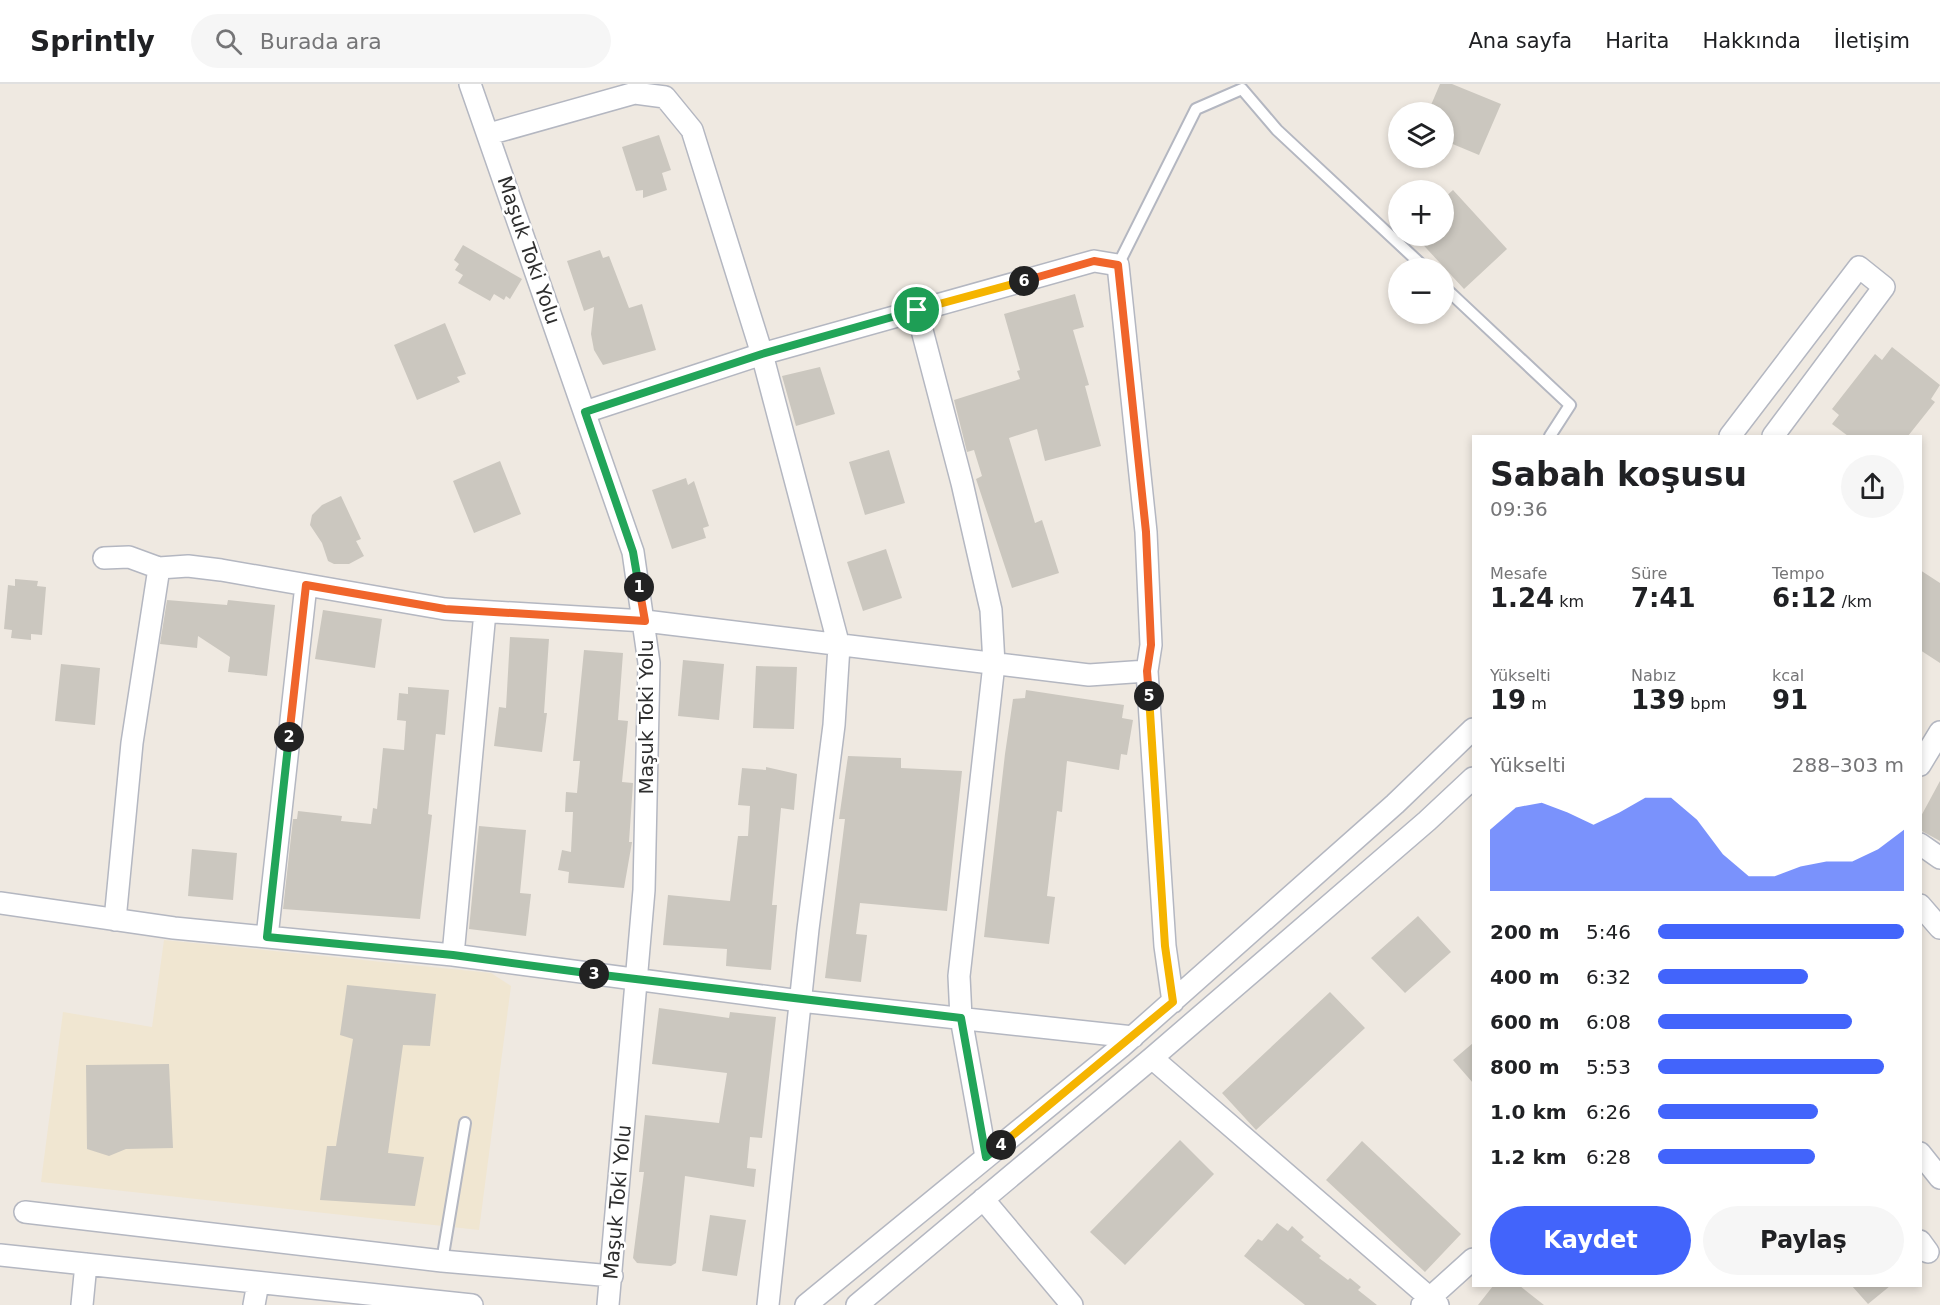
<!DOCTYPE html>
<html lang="tr">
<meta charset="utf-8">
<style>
body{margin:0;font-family:"DejaVu Sans",sans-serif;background:#f6f6f6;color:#202124;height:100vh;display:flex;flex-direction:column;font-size:22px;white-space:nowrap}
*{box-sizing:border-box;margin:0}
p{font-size:20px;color:#757577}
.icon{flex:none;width:33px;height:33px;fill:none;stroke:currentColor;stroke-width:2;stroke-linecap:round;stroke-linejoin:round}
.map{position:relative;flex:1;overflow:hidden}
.details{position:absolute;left:1472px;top:351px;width:450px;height:852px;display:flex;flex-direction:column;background:#fff;border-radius:0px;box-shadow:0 3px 9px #0003}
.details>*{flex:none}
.fabs{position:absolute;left:1388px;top:18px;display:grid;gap:12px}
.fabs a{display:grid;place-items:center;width:66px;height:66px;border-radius:50%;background:#fff;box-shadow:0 3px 9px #0003;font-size:30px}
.pin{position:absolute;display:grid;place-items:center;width:51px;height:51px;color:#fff;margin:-26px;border:3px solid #fff;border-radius:50%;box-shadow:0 2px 6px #0007}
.km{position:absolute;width:30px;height:30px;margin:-15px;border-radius:50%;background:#222;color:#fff;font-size:16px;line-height:30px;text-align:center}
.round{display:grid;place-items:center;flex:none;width:63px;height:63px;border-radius:32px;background:#f6f6f6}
.overview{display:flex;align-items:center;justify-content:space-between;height:102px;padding:0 18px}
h1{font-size:33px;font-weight:700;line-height:45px}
.figures{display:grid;grid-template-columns:repeat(3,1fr);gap:9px;height:102px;padding:6px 18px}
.figures div{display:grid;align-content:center}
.figures b{font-size:26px;font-weight:700}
.figures small{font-size:16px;font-weight:400}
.figures p{font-size:16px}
.chart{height:168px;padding:12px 18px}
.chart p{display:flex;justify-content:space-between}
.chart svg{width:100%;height:108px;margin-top:6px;fill:#4264fb;opacity:.7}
.primary-button{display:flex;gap:12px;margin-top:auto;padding:12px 18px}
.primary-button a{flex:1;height:69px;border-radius:36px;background:#4264fb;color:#fff;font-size:24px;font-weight:700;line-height:69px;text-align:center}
.primary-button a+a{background:#f6f6f6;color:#202124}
ul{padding:0 18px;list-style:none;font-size:20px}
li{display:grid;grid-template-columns:96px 72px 1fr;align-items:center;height:45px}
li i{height:15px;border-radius:8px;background:#4264fb}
header{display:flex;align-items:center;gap:36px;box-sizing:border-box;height:84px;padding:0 30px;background:#fff;border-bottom:2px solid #e0e0e0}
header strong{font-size:28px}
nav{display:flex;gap:33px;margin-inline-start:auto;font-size:21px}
.search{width:420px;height:54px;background:#f6f6f6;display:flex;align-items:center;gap:15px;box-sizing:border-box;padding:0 21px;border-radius:33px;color:#757577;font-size:22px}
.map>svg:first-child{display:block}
.education{fill:#f0e6d1}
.building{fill:#cbc7bf}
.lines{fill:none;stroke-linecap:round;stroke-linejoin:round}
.service-casing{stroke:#b4b7c1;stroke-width:14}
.minor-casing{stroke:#b4b7c1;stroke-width:24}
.service{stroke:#fff;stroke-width:10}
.minor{stroke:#fff;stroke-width:21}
.split-1-casing{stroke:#fff;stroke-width:12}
.split-2-casing{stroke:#fff;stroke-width:12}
.split-3-casing{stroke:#fff;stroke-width:12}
.split-4-casing{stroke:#fff;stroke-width:12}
.split-5-casing{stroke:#fff;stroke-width:12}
.split-6-casing{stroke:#fff;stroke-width:12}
.split-7-casing{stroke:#fff;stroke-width:12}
.split-1{stroke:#22a559;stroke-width:8}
.split-2{stroke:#f0652b;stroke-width:8}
.split-3{stroke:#22a559;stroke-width:8}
.split-4{stroke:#22a559;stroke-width:8}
.split-5{stroke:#f5b400;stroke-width:8}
.split-6{stroke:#f0652b;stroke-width:8}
.split-7{stroke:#f5b400;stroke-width:8}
.labels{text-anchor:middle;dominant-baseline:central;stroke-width:5;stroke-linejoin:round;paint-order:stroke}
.street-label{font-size:20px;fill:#2e2e2e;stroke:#fff}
</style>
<header>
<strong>Sprintly</strong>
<div class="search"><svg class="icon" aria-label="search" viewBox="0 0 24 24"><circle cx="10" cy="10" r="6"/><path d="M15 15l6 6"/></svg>Burada ara</div>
<nav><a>Ana sayfa</a><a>Harita</a><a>Hakkında</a><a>İletişim</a></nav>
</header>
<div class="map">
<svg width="1940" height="1221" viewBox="0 0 1940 1221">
<rect width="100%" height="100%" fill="#efe9e1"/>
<path class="education" d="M164 856 491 889 511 902 479 1146 41 1098 63 928 152 943Z"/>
<path class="building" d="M1440 0H1452L1501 20 1479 71 1443 56V28H1428Z
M659 51 671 86 662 89 667 106 643 114V106L636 107 622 63Z
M1453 106 1507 165 1464 205 1415 152H1443V115Z
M463 161 522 195 510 215 506 212 504 216 494 210 490 217 458 199 463 191 455 186 459 180 454 176Z
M600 166 603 174 609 172 629 224 642 220 656 266 603 281 594 266 591 250 594 223 584 227 567 177Z
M1075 210 1084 243 1073 246 1089 301 1085 302 1101 362 1045 377 1037 345 1009 354 1035 439 1042 436 1059 489 1012 504 976 395 982 392 974 366 967 368 954 316 1020 295 1017 287 1020 286 1004 230Z
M445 239 466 290 457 293 460 298 417 316 394 261Z
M1892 263 1940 301 1931 315 1935 318 1908 352H1848L1832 340 1839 331 1832 325 1875 270 1882 276Z
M820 283 835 330 796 342 782 292Z
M889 366 905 419 865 431 849 378Z
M500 377 521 430 474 449 453 397Z
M686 394 688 401 694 397 709 442 703 444 706 454 672 465 652 406Z
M341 412 361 455 356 457 364 472 349 480H334L328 477 322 459 310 441 312 431 322 421Z
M886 465 902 514 863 527 847 478Z
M1920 486 1940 499V579L1920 566Z
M15 495 38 497 37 502 46 503 42 551 31 550V556L11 554 12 546 4 545 8 501 15 502Z
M167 516 227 521 228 516 275 521 267 592 228 588 230 573 198 552 197 564 160 560Z
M323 526 382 535 375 584 315 575Z
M510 553 549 555 544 629H547L542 668 494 662 499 623 506 624Z
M584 566 623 569 618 636 628 637 622 698 633 699 629 758H632L624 804 568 799 569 788 558 786 562 766 571 768 573 728H565L566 708 577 709 580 677H573Z
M683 576 724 580 719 636 678 632Z
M61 580 100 584 95 641 55 637Z
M756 582 797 583 794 645 753 644Z
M408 603 449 606 445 651 436 650 428 730 432 731 420 835 283 825 293 735H297L298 727 342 732 341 737 371 740 373 724 377 725 383 664 404 666 406 637 397 636 399 609 408 610Z
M1026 606 1124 621 1122 634 1133 636 1127 671 1121 670 1119 686 1067 677 1062 728 1057 727 1047 812 1055 813 1049 860 984 853 1005 670 1013 615 1025 614Z
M848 672 901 674V684L962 687 947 827 860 819 856 850 867 851 861 898 825 894 845 735H839Z
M766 683 797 690 794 726 781 724 772 821H777L771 886 726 882 727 865 663 861 668 811 730 817 738 752H748L750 722 738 721 742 684 766 686Z
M1940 697V757L1920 746V734Z
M479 742 526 746 520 809 531 810 526 852 469 845Z
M192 765 237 769 233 816 188 812Z
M1418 832 1451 868 1405 909 1371 874Z
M347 901 436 910 430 962 403 961 388 1069 424 1073 415 1122 320 1116 327 1062H336L353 955 340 951Z
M1330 908 1365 944 1256 1046 1222 1009Z
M659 924 729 934 730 928 776 933 762 1054 750 1053 747 1084 756 1085 754 1103 685 1092 676 1179 671 1182 637 1179 633 1174 644 1088H639L645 1031 719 1039 727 989 652 980Z
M1473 959V999L1453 976Z
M169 980 173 1064 126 1065 109 1072 87 1065 86 981Z
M1180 1056 1214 1090 1125 1181 1090 1148Z
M1362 1057 1461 1150 1425 1188 1326 1096Z
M710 1131 746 1136 737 1192 702 1187Z
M1277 1139 1288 1147 1292 1142 1304 1153 1301 1156 1321 1172 1319 1174 1348 1196 1350 1194 1361 1203 1358 1206 1377 1221H1305L1244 1172 1258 1155 1262 1157Z
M1493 1202H1520L1544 1221H1478Z
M1852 1202H1890L1868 1220Z"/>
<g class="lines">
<defs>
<path id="service" d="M1118 181 1196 25 1242 5 1277 46 1425 184
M1443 202 1570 321 1550 352
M442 1177 465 1039"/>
<path id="minor" d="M470 0 633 468 649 579 644 806 608 1221
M489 50 635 9 665 13 692 46 762 270 839 562 834 641 808 845 768 1221
M917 227 962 399 991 526 994 580 959 892 961 934 986 1073
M585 328 762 270 1094 177 1118 181 1146 448 1151 561 1147 587 1165 862 1173 918
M1730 352 1859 183 1884 203 1773 352
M104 474 129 473 159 484 188 482 221 486 445 525 645 537 1089 591 1147 587
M1920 681 1940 648
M1920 760 1940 774
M0 819 174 844 453 871 800 917 1133 953
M1920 821 1940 844
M115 836 132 659 159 484
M267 853 306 501
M453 871 485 528
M1152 974 1438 1221
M1920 1069 1940 1094
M983 1115 1072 1221
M25 1128 442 1177 612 1192
M1920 1157 1928 1168
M0 1171 472 1221
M82 1221 86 1180
M254 1221 258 1199
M806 1221 1121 963 1395 720 1473 645
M857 1221 1152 974 1427 737 1473 694
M1422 1221 1473 1175"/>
</defs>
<use href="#service" class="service-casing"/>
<use href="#minor" class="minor-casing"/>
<use href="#service" class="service"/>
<use href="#minor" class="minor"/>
</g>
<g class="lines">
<defs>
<path id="split-1" d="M639 503 633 468 585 328 762 270 917 226"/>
<path id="split-2" d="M289 653 306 501 445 525 645 537 639 503"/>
<path id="split-3" d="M289 653 267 853 453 871 594 890"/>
<path id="split-4" d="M594 890 961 934 986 1073 1001 1061"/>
<path id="split-5" d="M1001 1061 1173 918 1165 862 1149 612"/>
<path id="split-6" d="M1024 197 1094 177 1118 181 1146 448 1151 561 1147 587 1149 612"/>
<path id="split-7" d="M917 226 1024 197"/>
</defs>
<use href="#split-1" class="split-1-casing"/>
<use href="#split-2" class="split-2-casing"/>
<use href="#split-3" class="split-3-casing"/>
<use href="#split-4" class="split-4-casing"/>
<use href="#split-5" class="split-5-casing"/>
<use href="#split-6" class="split-6-casing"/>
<use href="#split-7" class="split-7-casing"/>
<use href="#split-1" class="split-1"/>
<use href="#split-2" class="split-2"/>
<use href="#split-3" class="split-3"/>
<use href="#split-4" class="split-4"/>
<use href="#split-5" class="split-5"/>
<use href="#split-6" class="split-6"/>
<use href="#split-7" class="split-7"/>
</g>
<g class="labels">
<g class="street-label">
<text transform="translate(529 166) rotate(71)">Maşuk Toki Yolu</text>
<text transform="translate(646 633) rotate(-90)">Maşuk Toki Yolu</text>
<text transform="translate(617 1118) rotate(-85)">Maşuk Toki Yolu</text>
</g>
</g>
</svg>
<div class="fabs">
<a><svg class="icon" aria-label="layers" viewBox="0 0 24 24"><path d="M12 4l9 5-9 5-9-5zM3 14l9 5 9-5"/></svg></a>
<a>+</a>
<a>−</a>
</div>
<div class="pin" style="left:917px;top:226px;background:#1e9e55"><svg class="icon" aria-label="arrive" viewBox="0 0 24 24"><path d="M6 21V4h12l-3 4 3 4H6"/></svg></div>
<b class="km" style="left:639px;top:503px">1</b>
<b class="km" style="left:289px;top:653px">2</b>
<b class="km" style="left:594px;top:890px">3</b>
<b class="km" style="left:1001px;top:1061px">4</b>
<b class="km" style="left:1149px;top:612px">5</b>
<b class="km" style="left:1024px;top:197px">6</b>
<section class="details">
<div class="overview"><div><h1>Sabah koşusu</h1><p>09:36</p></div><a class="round"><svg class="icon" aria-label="share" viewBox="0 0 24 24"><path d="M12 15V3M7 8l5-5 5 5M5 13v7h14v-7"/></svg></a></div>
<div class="figures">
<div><p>Mesafe</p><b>1.24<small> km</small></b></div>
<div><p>Süre</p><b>7:41</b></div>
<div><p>Tempo</p><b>6:12<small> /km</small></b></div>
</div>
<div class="figures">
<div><p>Yükselti</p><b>19<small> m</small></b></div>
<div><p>Nabız</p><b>139<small> bpm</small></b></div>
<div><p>kcal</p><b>91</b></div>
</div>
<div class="chart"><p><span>Yükselti</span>288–303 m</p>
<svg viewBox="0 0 160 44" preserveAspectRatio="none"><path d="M0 44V19L10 10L20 8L30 12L40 17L50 12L60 6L70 6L80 15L90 29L100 38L110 38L120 34L130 32L140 32L150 27L160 19V44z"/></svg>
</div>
<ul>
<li><b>200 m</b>5:46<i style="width:100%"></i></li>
<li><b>400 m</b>6:32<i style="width:61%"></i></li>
<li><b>600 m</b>6:08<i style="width:79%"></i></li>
<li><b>800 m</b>5:53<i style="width:92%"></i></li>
<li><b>1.0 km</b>6:26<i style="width:65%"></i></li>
<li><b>1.2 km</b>6:28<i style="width:64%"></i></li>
</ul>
<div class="primary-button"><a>Kaydet</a><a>Paylaş</a></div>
</section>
</div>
